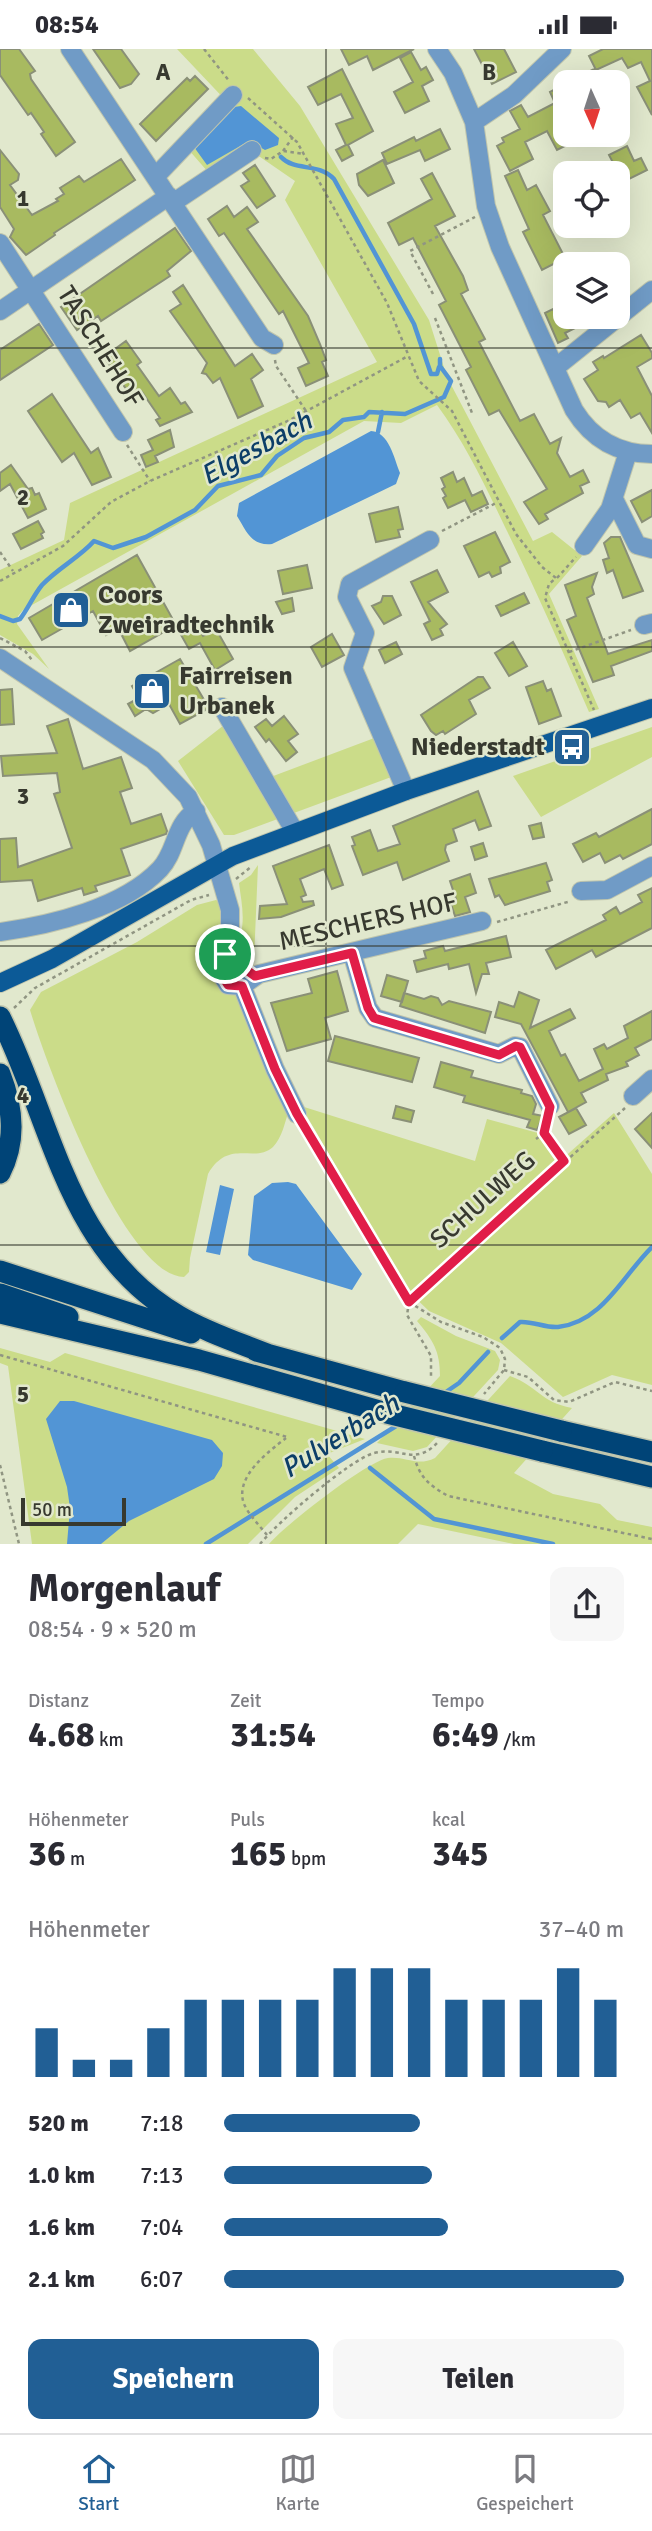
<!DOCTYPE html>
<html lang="de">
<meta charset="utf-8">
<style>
body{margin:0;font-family:Signika,sans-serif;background:#f7f7f7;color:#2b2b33;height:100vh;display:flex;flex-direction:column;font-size:26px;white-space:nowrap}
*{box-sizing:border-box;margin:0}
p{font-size:23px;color:#7c7c81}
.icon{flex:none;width:38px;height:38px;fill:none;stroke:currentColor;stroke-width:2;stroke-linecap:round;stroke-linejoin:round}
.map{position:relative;height:1495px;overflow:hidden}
.details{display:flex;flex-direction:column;background:#fff;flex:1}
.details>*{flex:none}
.needle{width:46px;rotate:177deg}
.controls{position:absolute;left:553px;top:21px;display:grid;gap:14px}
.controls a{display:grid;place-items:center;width:77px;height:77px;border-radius:14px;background:#fff;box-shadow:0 7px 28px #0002;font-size:35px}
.scale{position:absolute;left:21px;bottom:18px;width:105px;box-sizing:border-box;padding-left:7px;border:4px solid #37392f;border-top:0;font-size:19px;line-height:24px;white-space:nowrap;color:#37392f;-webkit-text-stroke:5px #e1e8cd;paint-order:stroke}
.pin{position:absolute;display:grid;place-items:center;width:60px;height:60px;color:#fff;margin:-30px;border:4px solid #fff;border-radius:50%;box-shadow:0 2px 7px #0007}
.round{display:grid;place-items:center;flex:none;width:74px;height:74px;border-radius:14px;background:#f7f7f7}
.overview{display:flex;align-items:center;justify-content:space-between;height:119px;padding:0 28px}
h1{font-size:38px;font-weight:800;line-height:52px}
.metrics{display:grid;grid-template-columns:repeat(3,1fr);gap:10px;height:119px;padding:7px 28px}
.metrics div{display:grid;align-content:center}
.metrics b{font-size:35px;font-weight:800}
.metrics small{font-size:19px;font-weight:400}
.metrics p{font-size:19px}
.chart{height:196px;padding:14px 28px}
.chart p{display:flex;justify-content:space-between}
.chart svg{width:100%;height:126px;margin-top:7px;stroke:#215f95;stroke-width:6}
.primary-button{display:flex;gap:14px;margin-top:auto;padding:14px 28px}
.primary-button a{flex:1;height:80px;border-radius:14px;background:#215f95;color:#fff;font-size:28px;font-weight:800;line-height:80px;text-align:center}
.primary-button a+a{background:#f7f7f7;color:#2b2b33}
ul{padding:0 28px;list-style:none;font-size:23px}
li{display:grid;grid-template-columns:112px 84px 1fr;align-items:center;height:52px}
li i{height:18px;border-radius:9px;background:#215f95}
.status{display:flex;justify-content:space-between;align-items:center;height:49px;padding:0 35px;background:#fff;direction:ltr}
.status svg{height:19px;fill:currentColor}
.tabs{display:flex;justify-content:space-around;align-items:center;height:98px;border-top:2px solid #e1e1e2;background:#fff;font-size:19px;color:#7c7c81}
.tabs a{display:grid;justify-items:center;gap:4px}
.tabs .on{color:#215f95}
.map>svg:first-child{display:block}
.green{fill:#cbdc89}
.water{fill:#5295d5}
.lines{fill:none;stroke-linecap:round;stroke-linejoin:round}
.stream{stroke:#5295d5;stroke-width:4.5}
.building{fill:#a8ba60;stroke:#8a9077;stroke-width:2}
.minor-casing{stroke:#bfc5ad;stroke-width:20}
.major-casing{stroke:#bfc5ad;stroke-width:20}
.highway-casing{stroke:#bfc5ad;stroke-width:24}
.path{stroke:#909582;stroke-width:2.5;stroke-dasharray:3.5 3.5;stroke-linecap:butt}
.minor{stroke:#709bc6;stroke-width:18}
.major{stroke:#0c5a97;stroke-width:18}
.highway{stroke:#047;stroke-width:21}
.highway-bridge-casing{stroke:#bfc5ad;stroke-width:24;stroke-linecap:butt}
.highway-bridge{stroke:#047;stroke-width:21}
.route-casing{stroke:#fff;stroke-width:14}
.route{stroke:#e11d48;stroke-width:9}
.grid{fill:none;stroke:#37392f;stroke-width:2;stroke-opacity:0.55}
.labels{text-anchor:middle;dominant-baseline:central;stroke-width:5;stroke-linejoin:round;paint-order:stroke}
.street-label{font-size:26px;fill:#37392f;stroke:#e1e8cd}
.poi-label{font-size:26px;font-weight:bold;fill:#37392f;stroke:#e1e8cd;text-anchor:start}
.water-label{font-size:28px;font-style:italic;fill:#0c3e68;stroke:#e1e8cd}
.grid-label{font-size:23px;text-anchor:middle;font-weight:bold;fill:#37392f;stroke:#e1e8cd;stroke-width:5;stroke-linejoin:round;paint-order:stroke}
</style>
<div class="status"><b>08:54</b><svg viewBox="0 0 49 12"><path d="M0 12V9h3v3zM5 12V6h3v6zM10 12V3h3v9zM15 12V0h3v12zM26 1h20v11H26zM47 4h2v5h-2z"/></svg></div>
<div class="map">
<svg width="652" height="1495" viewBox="0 0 652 1495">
<rect width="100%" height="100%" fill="#e1e8cd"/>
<path class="green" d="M177 0H253L300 57 429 271 447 328 533 492 552 483 582 507 549 545 599 660 589 663C562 601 535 539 505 478 485 436 465 394 437 356L401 374 364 372 23 561 18 567 17 575 49 620 33 605 0 586V521L64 491 70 454 377 313 285 151 295 132 250 101 208 123 188 100 231 57Z
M233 669 268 729 377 688 394 727 234 786H224L178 712Z
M652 678V708L541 768 513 727Z
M258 816 254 911C251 923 247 929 234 930L229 922C231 909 238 897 241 884 245 867 241 851 239 834L251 826Z
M216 851 220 853 224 870 220 901 289 1061C285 1073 282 1089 273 1098 254 1115 229 1089 208 1125L190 1209 189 1223 184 1228C124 1227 46 1014 30 961L41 943 137 893 197 856Z
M301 1057 475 1112 487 1070 538 1084 560 1112 614 1064 652 1125V1336L612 1326 563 1348 501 1294 429 1262 408 1242Z
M421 1268 456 1287 495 1302 500 1311 498 1321 427 1398 413 1402 377 1394 440 1327C440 1302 433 1291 417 1272Z
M0 1299 50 1313 65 1304 365 1390 327 1405 339 1419 295 1448 248 1495H32L8 1317 0 1314Z
M510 1327C538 1337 540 1353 572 1359L514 1424 553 1445 600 1455 617 1471 652 1478V1495H514L418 1475 398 1495H269C284 1477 367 1412 388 1409 406 1407 417 1418 435 1409Z"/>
<path class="water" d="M241 57 279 89 278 96 265 101 249 92 207 116 194 98 234 58Z
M371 382C389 383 394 409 400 424L396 435 272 495C251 497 247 483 237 467L239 454Z
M288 1133 296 1135 362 1225 352 1241 253 1211 248 1206 254 1147 272 1134Z
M220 1136 234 1140 220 1206 206 1203Z
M60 1352H74L212 1391 223 1404 222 1417 214 1430 129 1472 101 1495H67L70 1459 67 1438 46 1370Z"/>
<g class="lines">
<path class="stream" d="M281 108C295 123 318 113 334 130L414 275 431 325H437L439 318
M378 383 382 363
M0 567 13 572 20 570C28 560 33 547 42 536 58 519 80 508 94 492L113 499 146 488 195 461 218 437 261 426 277 407 304 389 329 383 343 371 364 368 369 363 405 365 444 348 451 332 440 317V310
M502 1289 520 1273C533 1272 545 1279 558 1278 603 1273 623 1226 652 1198
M443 1345 459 1334 488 1303
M370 1419 434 1470 553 1495
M206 1495 401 1374"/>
</g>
<path class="building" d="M0 0H19L35 22 30 25 31 30 75 93 56 107 41 85 44 83 31 64 28 66 0 26Z
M93 0H121L139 25 131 35 120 39Z
M341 0H414L373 21 367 7 349 16Z
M474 0H504L516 23 492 35Z
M603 0H652V66L637 38 650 32 641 13 628 19 622 9 596 21 589 7Z
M411 3 421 21 426 18 433 31 422 37 429 52 405 64 394 43 413 33 400 9Z
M342 20 373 82 348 96 353 106 342 112 336 101 346 96 336 75 353 69 341 45 318 56 308 38Z
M594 20 600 33H568Z
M195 27 208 40 156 92 140 75 187 29 190 32Z
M565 35V86H587L557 101 547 82 525 93 533 110 510 122 497 97 504 93 502 89 520 80 510 62 521 56 528 68 555 54 550 43Z
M440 80 450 100 425 112 420 101 387 115 382 104 414 88 416 92Z
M627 97 634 112 641 109 647 121 623 133 609 106Z
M0 101 19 125 18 131 10 136 32 166 58 152 56 150 64 145 60 139 79 127 84 133 121 110 135 131 54 184 55 186 26 206 10 188 14 180 0 158Z
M383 111 394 134 368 147 359 136 357 125Z
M255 116 275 147 257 159 241 137 249 132 243 124Z
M518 121 527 141 536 136 550 162 543 166 565 209 542 221 523 183 529 180 505 127Z
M432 124 455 167 435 177 463 227 468 241 461 245 485 290 479 293 520 372 534 365 550 395 561 389 557 404 570 428 583 421 589 433 580 437 583 444 545 465 548 470 539 475 524 453 547 440 499 361 489 366 466 321 471 318 439 256 446 252 413 189 399 196 388 174 432 150 421 130Z
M227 157 234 168 247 158 258 173 247 180 308 267 320 295 326 311 322 313 328 327 306 337 298 319 309 314 283 262 279 265 224 184 219 187 208 170Z
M175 179 191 202 167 222 170 227 101 272 98 267 77 281 61 258Z
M183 236 235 317 252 305 263 321 251 330 263 357 238 369 220 329 213 334 206 325 202 324 207 314 170 262 181 255 173 243Z
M553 260 557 268H574L579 277 565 284 568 289 558 294 545 264Z
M39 275 53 296 0 331V301Z
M641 286 652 304V309L637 318 652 347V384L640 364 631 369 620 351 609 358 606 353 598 352 584 330 598 321 593 313 603 307 604 309Z
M126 292 141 313 137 316 159 347 170 339 181 355 185 353 192 363 160 377 156 371 160 369 142 343 133 350 104 308Z
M52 345 91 404 98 399 111 428 92 436 74 404 62 413 28 362Z
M170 381 174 398 155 407 158 413 146 418 141 406 153 401 148 391Z
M11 416 28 440 32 439 35 446 39 444 46 460 28 469 10 435 0 442V424Z
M453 423 457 433 464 429 472 447 482 442 488 455 471 463 465 451 448 459 443 449 446 447 442 440 445 438 441 429Z
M652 441V467L642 473 631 452Z
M398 458 403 480 398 481 400 488 376 493 369 465Z
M38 472 44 483 41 485 43 489 21 500 13 485Z
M495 483 510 513 500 518 501 524 492 528 489 523 479 528 464 497Z
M611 488H620L643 542 623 549 613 521 607 524 603 511 609 509 604 494Z
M137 506 176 576 130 602 118 579 106 586 93 562 42 591 29 569Z
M307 516 312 539 283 545 278 522Z
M437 521 448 543 428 553 447 575 440 580 443 586 432 591 424 575 430 572 411 533Z
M597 524 592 538 594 545 587 549 608 605 652 591V602L611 617 614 626 593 633 567 571 576 567 565 536Z
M524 544 529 554 501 567 496 557Z
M383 547H392L401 566 384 575 372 557 381 553Z
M292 549 294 562 282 565 276 553Z
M197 577 203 587 216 580 233 610 215 621 200 594 189 600 181 586Z
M332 585 344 606 322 618 311 598Z
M396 593 402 605 385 614 379 601Z
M513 593 527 617 509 627 495 604Z
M180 610 209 659 180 675 169 655 153 664 146 660 135 667 128 655 139 649 132 637Z
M478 628H483L490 639 469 651 476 665 445 685 443 682 436 686 431 682 421 666Z
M543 632 547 642 551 640 561 667 539 675 526 638Z
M12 640 14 675 0 676V641Z
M284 667 298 685 288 692 297 703 286 712 269 690 266 693 255 678 266 670 272 677Z
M68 670 83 720 121 708 132 739 120 743 131 775 161 765 167 782 166 785 121 800 130 826 95 837 97 842 84 846 82 839 38 852 32 831 0 833V790L16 789 18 818 72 799 54 745 60 743 57 724 3 727 1 707 57 704 47 677Z
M478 742 491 777 479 781 475 771 453 780 457 792 446 796 445 801 449 812 403 831 397 813 363 826 352 797 355 796 352 788 370 781 378 802 400 795 393 777Z
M652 760V795L623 810 620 806 605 814 600 804 583 813 573 795 596 784 599 788Z
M541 774 544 788 533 790 529 777Z
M483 794 487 807 475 811 471 798Z
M329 796 343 836 332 840 324 820 300 830 306 846 301 848 303 853 313 852 314 856 281 868 259 870 260 857 287 855 273 817Z
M546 814 552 831 547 833 550 842 505 856 499 846 495 848 489 830Z
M470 825 476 844 465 848 470 863 455 867 450 852 456 850 450 832Z
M652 839V879L596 908 592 901 556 920 546 901 606 871 603 866 616 858 620 865 642 853 638 846Z
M506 887 511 908 486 914 489 925H482L476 944 469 915 449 920 448 915 417 923 414 912 426 909 424 902 443 897 445 902Z
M337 922 348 962 325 969 331 990 287 1002 271 954 312 944 308 930Z
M387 926 408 932 402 953 381 947Z
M519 943 539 951 530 979 570 960 575 969 549 982 561 1007 565 1005 579 1032 603 1020 594 1000 604 995 607 1000 628 989 624 977 652 962V990L635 999 639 1006 626 1013 628 1017 606 1025 608 1031 581 1044 586 1053 568 1063 521 975 495 968 499 953 514 958Z
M404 944 424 950 431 947 438 949 442 956 449 952 491 963 485 984 400 957Z
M335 987 419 1009 412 1033 328 1012Z
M441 1013 473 1022 471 1028 522 1041 521 1044 532 1047 536 1055 533 1065 543 1067 537 1081 527 1078 530 1071 463 1053 465 1047 434 1038Z
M396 1057 414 1062 411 1073 393 1069Z
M576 1059 586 1076 569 1085 559 1068Z
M652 1064V1099L635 1080Z"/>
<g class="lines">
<defs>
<path id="minor" d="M70 0 262 289 274 296
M437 0 453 24 474 73 486 157 500 198 574 361C592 390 617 405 652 405
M474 73 514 46 562 0
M156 127 233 46
M174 153 252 101
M0 194 123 383
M0 262 169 147
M555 319 652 241
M614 450 637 496 652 500
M584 497 610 460 628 403
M644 576 652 574
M0 609 153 711 188 748 211 796 230 861V881L220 923 228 936 242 937 259 925 482 872
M222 658 295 783
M406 742 353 619 365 584 347 548 350 535 430 491
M581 842 607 841 652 817
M0 883C51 876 123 859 160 820 177 802 174 775 196 762
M352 904 368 959 375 969 499 1005 515 997 520 998 550 1057
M242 937 275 1020 297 1065
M633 1047 652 1030"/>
<path id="major" d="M0 934 52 910 233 807 406 742 652 659"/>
<path id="highway" d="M0 968C53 1074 67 1203 179 1267 206 1283 237 1293 267 1305
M0 1025C13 1058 17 1091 0 1124
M0 1222 191 1284
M0 1245 68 1268
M0 1264 199 1311 387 1364
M256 1302 405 1343
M561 1382 652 1403
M542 1402 652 1428"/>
</defs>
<use href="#minor" class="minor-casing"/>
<use href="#major" class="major-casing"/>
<use href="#highway" class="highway-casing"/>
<path class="path" d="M204 0 230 33
M248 49 297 93 387 254 419 332 452 362 516 485 542 518 556 529 549 535 545 549 594 661
M283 102 293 88
M265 109 271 110 283 102 304 105
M433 245 410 202 475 168
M435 269 472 364
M275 311 276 317 306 362
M127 396 150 432
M442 482 498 453
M0 503 13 522
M557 529 576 508
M0 532 63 497 111 453 150 432 290 371 408 307
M0 589 25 602 32 611
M569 603 631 581
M236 830 252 817
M497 873 571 852
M14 959 35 939 191 851 209 846
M547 1070 544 1084 564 1112
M305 1079 409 1253 441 1273 483 1288 500 1299 505 1310 504 1321 484 1345
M536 1090 544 1084
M409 1253 625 1059
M409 1253 407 1266 431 1307V1327
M0 1306 287 1388
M504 1321 528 1328 554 1351 569 1353 615 1333 652 1342
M414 1407C420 1429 429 1436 448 1447L652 1490
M0 1416 19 1495
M267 1486C259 1476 249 1466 244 1455 234 1428 268 1403 286 1389
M260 1495C277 1474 349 1411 374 1404 401 1397 415 1418 438 1393"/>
<use href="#minor" class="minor"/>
<use href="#major" class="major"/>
<use href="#highway" class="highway"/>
<defs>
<path id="highway-bridge" d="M405 1343 561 1382
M387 1364 542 1402"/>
</defs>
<use href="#highway-bridge" class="highway-bridge-casing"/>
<use href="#highway-bridge" class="highway-bridge"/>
</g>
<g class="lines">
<defs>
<path id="route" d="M352 904 368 959 374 969 499 1006 516 997 520 998 550 1058 544 1084 564 1112 409 1253 297 1065 275 1020 242 937 228 936 220 923 225 905 255 927Z"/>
</defs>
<use href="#route" class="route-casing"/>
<use href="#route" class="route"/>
</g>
<path class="grid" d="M326 0V1495M0 299H652M0 598H652M0 897H652M0 1196H652"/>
<defs>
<symbol id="shop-square" viewBox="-11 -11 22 22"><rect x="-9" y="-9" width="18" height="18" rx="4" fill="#215f95" stroke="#e1e8cd"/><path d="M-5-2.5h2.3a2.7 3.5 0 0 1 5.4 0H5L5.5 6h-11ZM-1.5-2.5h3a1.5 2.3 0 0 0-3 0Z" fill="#fff"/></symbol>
<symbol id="bus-square" viewBox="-11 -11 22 22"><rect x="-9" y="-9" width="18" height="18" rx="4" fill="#215f95" stroke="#e1e8cd"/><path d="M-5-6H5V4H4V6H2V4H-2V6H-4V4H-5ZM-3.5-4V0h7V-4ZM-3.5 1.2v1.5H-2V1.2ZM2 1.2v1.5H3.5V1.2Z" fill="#fff"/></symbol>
</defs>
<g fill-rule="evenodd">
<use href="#shop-square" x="49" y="539" width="44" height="44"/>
<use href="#shop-square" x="130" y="620" width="44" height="44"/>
<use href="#bus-square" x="550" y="676" width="44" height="44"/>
</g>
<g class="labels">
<g class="street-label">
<text transform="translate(100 298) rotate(58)">TASCHEHOF</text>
<text transform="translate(368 873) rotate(-13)">MESCHERS HOF</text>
<text transform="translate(483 1151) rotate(-42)">SCHULWEG</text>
</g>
<g class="poi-label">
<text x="98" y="546">Coors<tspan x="98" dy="30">Zweiradtechnik</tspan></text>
<text x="179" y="627">Fairreisen<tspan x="179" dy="30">Urbanek</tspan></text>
<text x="545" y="698" text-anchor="end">Niederstadt</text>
</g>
<g class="water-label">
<text transform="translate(256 399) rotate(-29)">Elgesbach</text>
<text transform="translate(340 1387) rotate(-32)">Pulverbach</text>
</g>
</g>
<g class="grid-label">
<text x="163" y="31">A</text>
<text x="489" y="31">B</text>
<text x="23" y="157">1</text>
<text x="23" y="456">2</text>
<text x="23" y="755">3</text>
<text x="23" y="1054">4</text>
<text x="23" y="1353">5</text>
</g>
</svg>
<div class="controls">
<a><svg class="needle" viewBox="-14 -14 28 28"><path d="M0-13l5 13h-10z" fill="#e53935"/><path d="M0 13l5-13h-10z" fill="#7c7c81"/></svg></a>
<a><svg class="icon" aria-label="locate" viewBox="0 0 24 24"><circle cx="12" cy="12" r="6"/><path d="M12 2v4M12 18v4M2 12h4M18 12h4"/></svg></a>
<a><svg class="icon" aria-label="layers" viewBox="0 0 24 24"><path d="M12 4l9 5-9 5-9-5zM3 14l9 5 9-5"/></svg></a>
</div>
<div class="scale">50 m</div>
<div class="pin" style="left:225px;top:905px;background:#1e9e55"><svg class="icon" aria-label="arrive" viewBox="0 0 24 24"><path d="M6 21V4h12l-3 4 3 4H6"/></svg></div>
</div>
<section class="details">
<div class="overview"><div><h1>Morgenlauf</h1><p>08:54 · 9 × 520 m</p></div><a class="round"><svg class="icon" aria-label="share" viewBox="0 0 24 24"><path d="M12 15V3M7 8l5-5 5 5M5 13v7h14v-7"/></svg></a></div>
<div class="metrics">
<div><p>Distanz</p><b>4.68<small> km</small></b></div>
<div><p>Zeit</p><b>31:54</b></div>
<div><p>Tempo</p><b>6:49<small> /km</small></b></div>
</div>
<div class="metrics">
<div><p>Höhenmeter</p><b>36<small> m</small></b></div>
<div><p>Puls</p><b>165<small> bpm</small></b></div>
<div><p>kcal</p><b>345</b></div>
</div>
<div class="chart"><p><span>Höhenmeter</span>37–40 m</p>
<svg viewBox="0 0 160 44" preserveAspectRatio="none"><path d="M5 44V27M15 44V38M25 44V38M35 44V27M45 44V17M55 44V17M65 44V17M75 44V17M85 44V6M95 44V6M105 44V6M115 44V17M125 44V17M135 44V17M145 44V6M155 44V17"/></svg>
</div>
<ul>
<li><b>520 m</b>7:18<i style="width:49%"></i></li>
<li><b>1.0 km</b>7:13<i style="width:52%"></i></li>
<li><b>1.6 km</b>7:04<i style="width:56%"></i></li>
<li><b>2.1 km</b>6:07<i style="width:100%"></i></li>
</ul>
<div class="primary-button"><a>Speichern</a><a>Teilen</a></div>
</section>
<nav class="tabs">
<a class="on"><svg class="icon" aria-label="home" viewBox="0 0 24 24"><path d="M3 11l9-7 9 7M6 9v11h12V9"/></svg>Start</a>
<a><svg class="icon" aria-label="map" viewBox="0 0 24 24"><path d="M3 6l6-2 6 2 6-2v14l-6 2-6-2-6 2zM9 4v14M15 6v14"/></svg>Karte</a>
<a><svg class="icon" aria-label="saved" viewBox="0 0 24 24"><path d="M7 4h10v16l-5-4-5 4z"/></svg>Gespeichert</a>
</nav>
